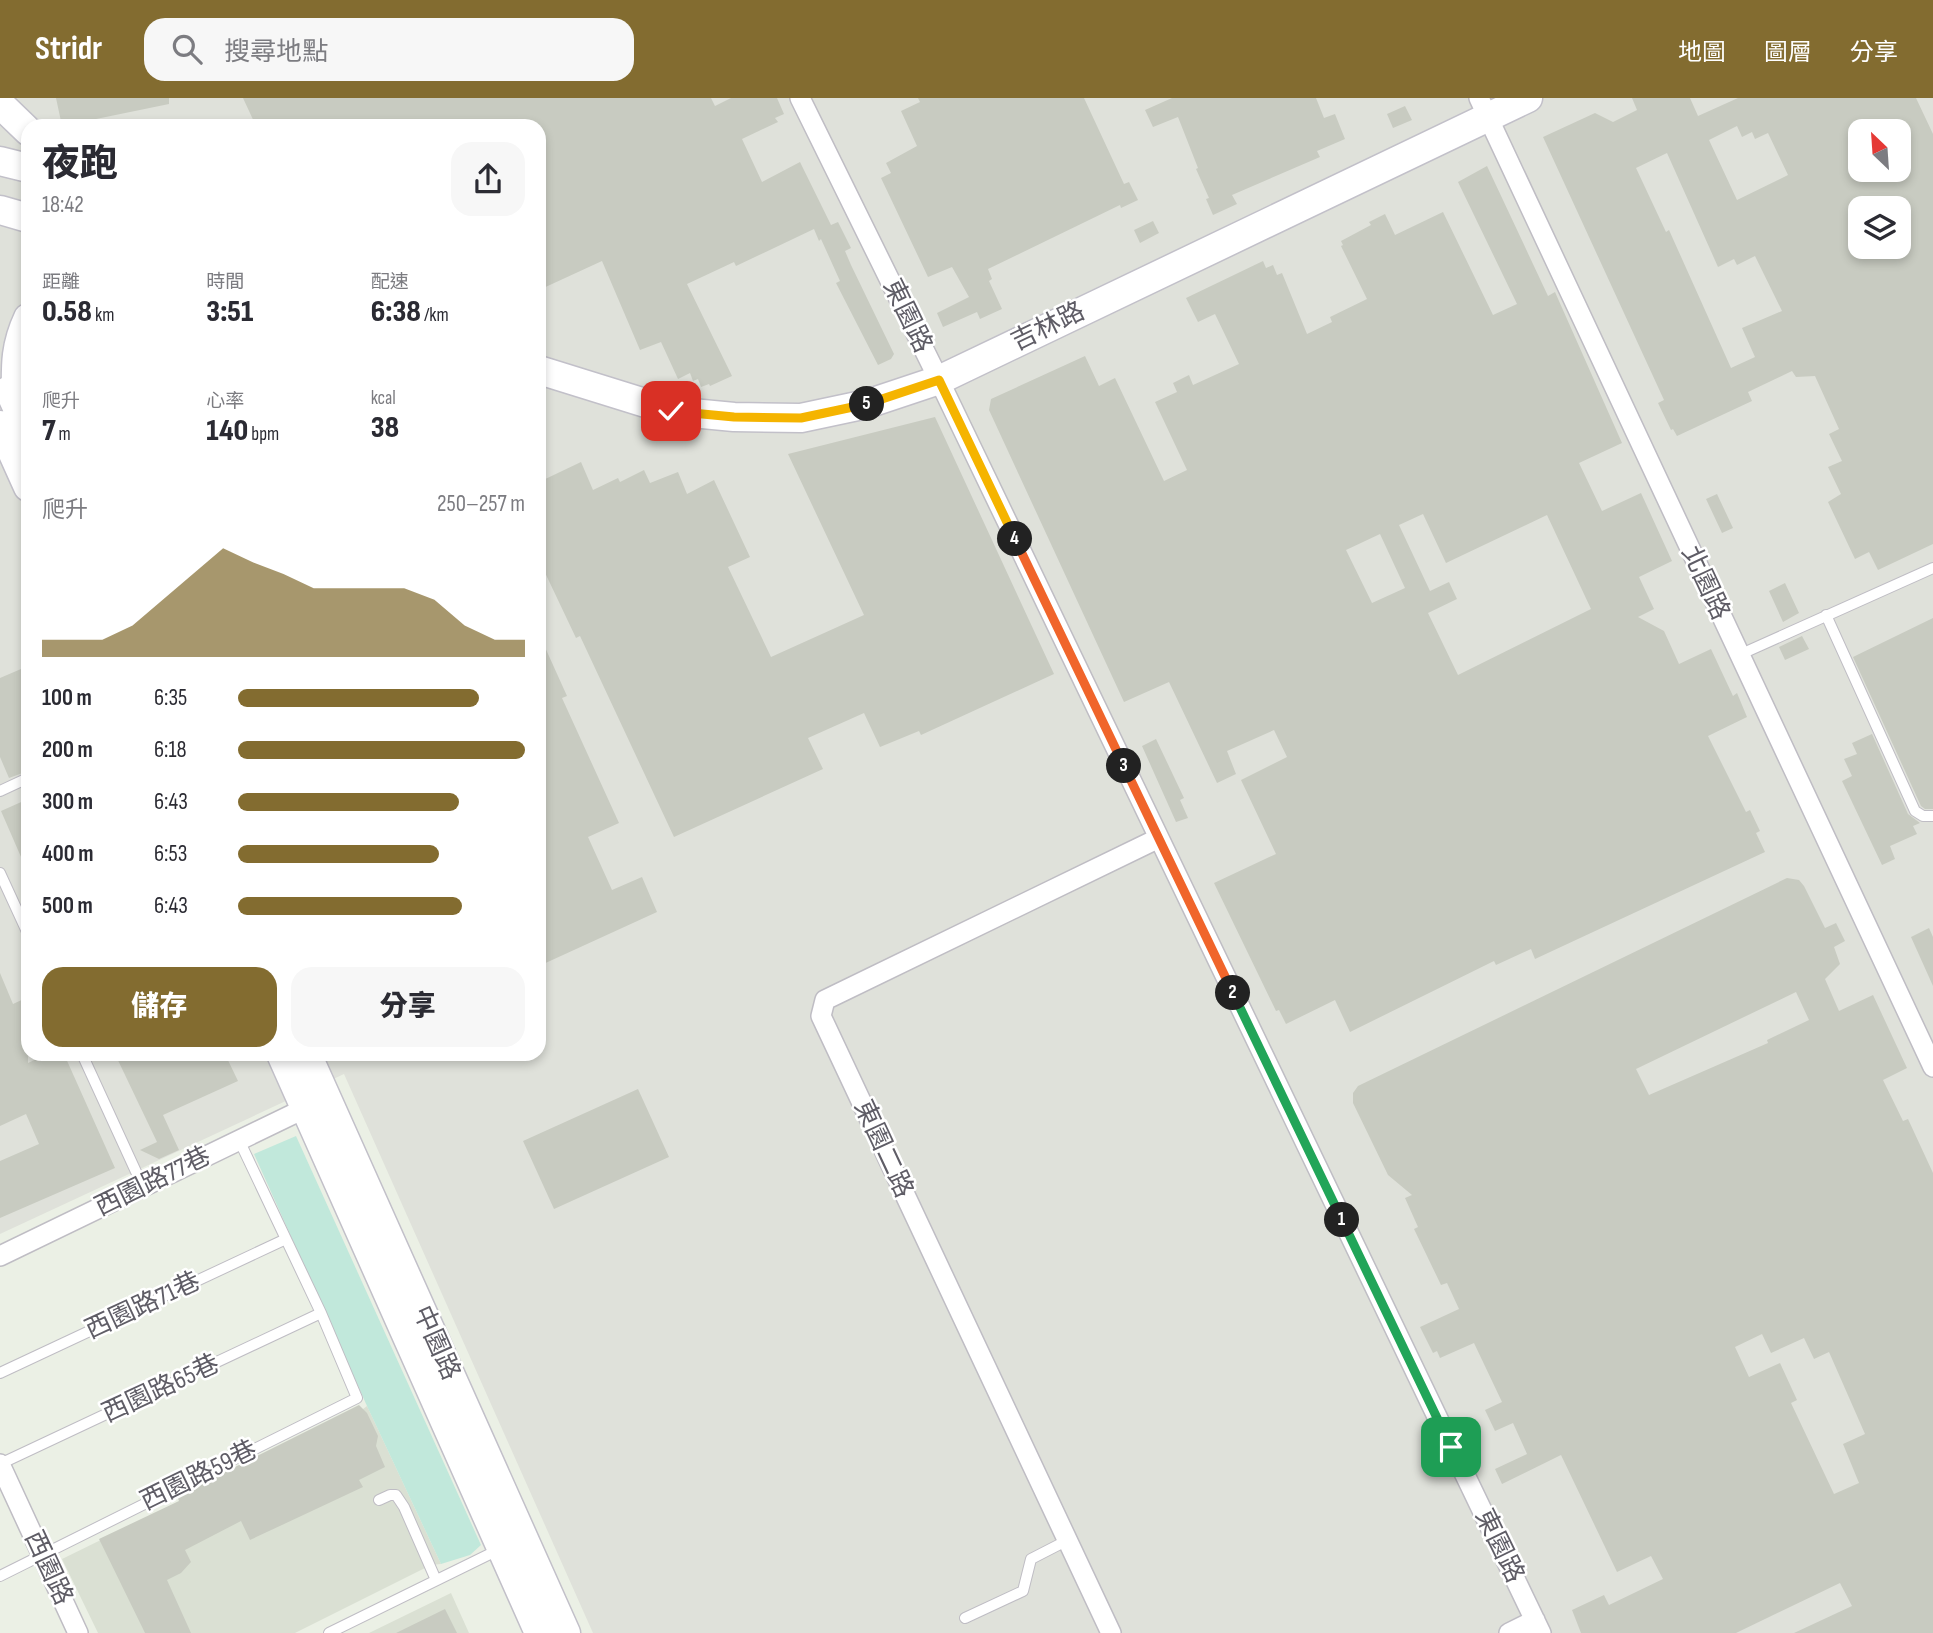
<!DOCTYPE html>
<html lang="zh-TW">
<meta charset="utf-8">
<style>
body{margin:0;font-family:"Sofia Sans Condensed","Noto Sans TC",sans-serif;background:#f7f7f7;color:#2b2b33;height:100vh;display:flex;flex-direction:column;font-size:26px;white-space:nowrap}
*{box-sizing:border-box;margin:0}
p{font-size:23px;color:#7c7c81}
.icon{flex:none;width:38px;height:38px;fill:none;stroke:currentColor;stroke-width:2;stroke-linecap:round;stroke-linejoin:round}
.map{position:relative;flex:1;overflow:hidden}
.side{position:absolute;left:21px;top:21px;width:525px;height:942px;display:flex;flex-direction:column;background:#fff;border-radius:21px;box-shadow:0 4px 10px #0003}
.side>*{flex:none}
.needle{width:46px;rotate:335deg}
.tools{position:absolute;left:1848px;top:21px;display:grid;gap:14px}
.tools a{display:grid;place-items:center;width:63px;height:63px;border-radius:14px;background:#fff;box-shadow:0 4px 10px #0003;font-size:35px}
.pin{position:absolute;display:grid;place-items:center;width:60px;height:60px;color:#fff;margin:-30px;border-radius:14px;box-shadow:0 4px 10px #0006}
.km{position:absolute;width:35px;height:35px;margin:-18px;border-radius:50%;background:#222;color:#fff;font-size:19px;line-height:35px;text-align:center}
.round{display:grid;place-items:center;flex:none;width:74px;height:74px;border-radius:21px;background:#f7f7f7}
.summary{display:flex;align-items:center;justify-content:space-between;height:119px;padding:0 21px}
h1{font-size:38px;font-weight:800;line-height:52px}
.metrics{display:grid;grid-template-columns:repeat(3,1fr);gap:10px;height:119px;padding:7px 21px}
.metrics div{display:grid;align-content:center}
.metrics b{font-size:30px;font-weight:800}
.metrics small{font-size:19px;font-weight:400}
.metrics p{font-size:19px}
.chart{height:196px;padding:14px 21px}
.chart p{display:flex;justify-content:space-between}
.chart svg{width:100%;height:126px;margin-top:7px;fill:#836c30;opacity:.7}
.action{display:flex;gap:14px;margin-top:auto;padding:14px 21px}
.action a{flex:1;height:80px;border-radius:21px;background:#836c30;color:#fff;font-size:28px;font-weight:800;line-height:80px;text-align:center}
.action a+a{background:#f7f7f7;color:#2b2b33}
ul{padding:0 21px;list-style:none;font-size:23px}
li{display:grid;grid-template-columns:112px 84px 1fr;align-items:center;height:52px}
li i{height:18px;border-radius:9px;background:#836c30}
header{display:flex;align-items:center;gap:42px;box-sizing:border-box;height:98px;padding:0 35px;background:#836c30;color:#fff}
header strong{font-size:33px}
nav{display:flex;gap:38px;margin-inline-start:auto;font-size:24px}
.search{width:490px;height:63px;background:#f7f7f7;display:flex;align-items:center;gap:18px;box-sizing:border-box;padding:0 24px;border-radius:21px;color:#7c7c81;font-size:26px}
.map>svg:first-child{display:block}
.industrial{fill:#dfe1da;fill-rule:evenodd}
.education{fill:#dae0d3}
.green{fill:#c1e8db}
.building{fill:#c8cbc1;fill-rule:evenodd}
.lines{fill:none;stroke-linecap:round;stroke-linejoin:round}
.lane-casing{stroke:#bfbdc4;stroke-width:12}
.street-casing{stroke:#bfbdc4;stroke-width:22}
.secondary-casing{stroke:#c2c0c9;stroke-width:31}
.lane{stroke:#fff;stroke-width:10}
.street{stroke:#fff;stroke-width:19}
.secondary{stroke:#fff;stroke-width:28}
.split-1-casing{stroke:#fff;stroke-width:14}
.split-2-casing{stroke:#fff;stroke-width:14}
.split-3-casing{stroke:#fff;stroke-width:14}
.split-4-casing{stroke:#fff;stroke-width:14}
.split-5-casing{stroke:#fff;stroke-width:14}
.split-6-casing{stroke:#fff;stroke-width:14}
.split-1{stroke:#22a559;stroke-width:9}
.split-2{stroke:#22a559;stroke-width:9}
.split-3{stroke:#f0652b;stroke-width:9}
.split-4{stroke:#f0652b;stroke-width:9}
.split-5{stroke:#f5b400;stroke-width:9}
.split-6{stroke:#f5b400;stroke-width:9}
.labels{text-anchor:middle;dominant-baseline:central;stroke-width:5;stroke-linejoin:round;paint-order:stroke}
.street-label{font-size:26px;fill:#5f5d66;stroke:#fff}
</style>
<header>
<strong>Stridr</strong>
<div class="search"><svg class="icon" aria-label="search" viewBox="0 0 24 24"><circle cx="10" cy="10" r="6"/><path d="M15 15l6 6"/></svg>搜尋地點</div>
<nav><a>地圖</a><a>圖層</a><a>分享</a></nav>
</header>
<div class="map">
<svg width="1933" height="1535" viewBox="0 0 1933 1535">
<rect width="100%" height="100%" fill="#ebf0e5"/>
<path class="industrial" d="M0 0H1933V1535H593L344 976 0 1136ZM28 28H539V956H28ZM1860 33H1899V72H1860ZM1860 110H1899V149H1860Z"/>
<path class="education" d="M367 1308 441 1466 431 1467 295 1535H98L62 1461 354 1318Z
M451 1495 469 1535H369Z"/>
<path class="green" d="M296 1038 481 1447 470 1457 441 1466 367 1308 254 1056Z"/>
<path class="building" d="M56 0H169V6L62 28Z
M243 0H711L715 8 731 0H777L784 16 775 20 778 24 742 41 762 84 800 64 831 127 838 124 851 150 845 153 851 167 894 256 891 261 878 267 836 185 840 183 821 141 819 143 814 131 736 168 734 164 687 186 732 278 710 288 709 286 701 289 698 281 693 283 690 275 678 281 661 244 640 252 602 163 539 192V28H256Z
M918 0H1084L1124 86 1129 84 1138 102 1121 110 1120 107 988 171 992 181 989 183 1002 211 980 221 977 214 943 229 937 215 969 199 952 169 928 179 881 80 891 75 886 65 917 48 901 13 920 4Z
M1172 0H1316L1324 20 1335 16 1345 41 1317 53 1320 59 1232 97 1237 106 1213 117 1206 101 1209 100 1196 71 1198 70 1178 19 1153 29 1145 12Z
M1632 0H1690L1698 18 1738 0H1916L1933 36V446L1878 472 1869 454 1855 461 1828 404 1841 396 1828 369 1842 363 1829 336 1839 331 1815 278 1796 279 1792 273 1748 294 1752 303 1677 338 1673 331 1671 332 1658 305 1664 302 1543 39 1595 15 1613 24 1637 12ZM1737 28 1742 39 1752 34 1755 41 1768 35 1788 77 1737 102 1709 42ZM1860 33H1899V72H1860ZM1667 55 1718 169 1734 161 1737 167 1755 158 1782 213 1742 230 1755 259 1731 270 1669 132 1666 134 1636 70ZM1860 110H1899V149H1860Z
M1405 8 1412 22 1393 30 1387 16Z
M1487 68 1548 198 1555 194 1622 345 1579 365 1602 413 1641 395 1672 463 1639 479 1654 511 1638 519 1664 533 1679 566 1711 551 1733 598 1737 595 1747 619 1708 638 1746 714 1750 712 1760 733 1756 735 1765 754 1535 861 1531 851 1496 867 1494 863 1350 934 1335 902 1286 926 1279 912 1276 913 1214 785 1276 756 1241 682 1287 659 1274 632 1227 653 1236 676 1217 685 1169 584 1124 604 989 312 991 301 1085 258 1099 288 1115 280 1164 383 1187 372 1155 304 1177 294 1173 285 1189 277 1193 287 1239 266 1215 216 1198 224 1186 200 1263 163 1266 170 1273 167 1277 177 1282 175 1307 236 1332 224 1330 219 1367 201 1341 148 1343 147 1341 143 1371 127 1369 124 1385 116 1395 137 1443 114 1493 217 1517 206 1458 84ZM1423 416 1446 465 1547 417 1591 511 1458 577 1428 515 1457 501 1449 484 1430 493 1399 427ZM1380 436 1405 490 1372 505 1346 452Z
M1153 123 1159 135 1140 145 1134 132Z
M935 319 1054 576 921 637 919 633 880 649 864 615 808 640 823 671 674 739 580 538 576 540 539 462V384L581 364 593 392 618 380 620 384 644 372 650 385 678 374 687 396 714 382 750 459 728 469 771 559 864 517 788 356Z
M1717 396 1733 430 1722 435 1706 401Z
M1785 485 1799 515 1783 524 1769 493Z
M1933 520V711H1925L1921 708 1853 559Z
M539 536 567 598 562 600 619 725 588 739 612 792 642 779 657 814 539 868Z
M1802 538 1809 551 1785 562 1779 549Z
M28 568V673L9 680 0 659V580Z
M1872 636 1908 716 1920 725 1913 728 1917 736 1890 748 1895 761 1882 767 1842 683 1852 678 1844 661 1857 656 1852 645Z
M1156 641 1184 700 1180 702 1188 720 1176 724 1142 648Z
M28 701V775L1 713Z
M1787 780 1799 782 1804 788 1825 830 1836 825 1845 843 1834 849 1840 866 1825 881 1839 913 1873 897 1907 970 1883 982 1903 1023 1908 1021 1933 1075V1535H1794L1852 1508 1840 1485 1736 1535H1581L1572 1512 1604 1497 1609 1507 1663 1481 1651 1458 1617 1474 1561 1357 1502 1386 1495 1371 1527 1356 1513 1325 1495 1333 1485 1312 1502 1304 1474 1245 1440 1260 1437 1253 1433 1255 1420 1229 1459 1211 1447 1185 1441 1187 1414 1131 1418 1129 1405 1100 1412 1097 1388 1077 1353 1005V995L1358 988ZM1796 894 1809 922 1767 942 1768 945 1649 997 1636 971ZM1762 1236 1771 1255 1804 1240 1814 1261 1829 1254 1865 1336 1843 1346 1859 1385 1834 1396 1791 1305 1797 1302 1780 1265 1749 1279 1735 1249Z
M1929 830 1933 839V888L1911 839Z
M0 875 13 906 28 899V965L45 957 46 960 56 956H64L115 1070 0 1120V1063L39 1046 26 1016 0 1028Z
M115 956H225L238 983 163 1017 179 1052 159 1061 140 1052 157 1044Z
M638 991 669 1059 554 1111 523 1043Z
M359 1307 367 1315 378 1338 376 1348 385 1369 359 1382 363 1389 250 1442 241 1423 185 1452 191 1464 181 1475 167 1482 191 1535H145L99 1441 179 1403 177 1398Z
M445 1511 457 1535H396Z"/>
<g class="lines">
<defs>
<path id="lane" d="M1826 517 1915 713 1923 718H1933
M1739 557 1933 470
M0 693 28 680
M0 775 28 836
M82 956 143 1089
M0 1275 286 1141
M0 1366 321 1215
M379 1402 390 1397H396L404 1409 436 1482
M0 1478 357 1300 321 1215 239 1042
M965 1520 1023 1493 1031 1461 1066 1443
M329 1535 498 1452"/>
<path id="street" d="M800 0 939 282 1541 1535
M1479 0 1933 969
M0 1158 314 1006
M0 1366 78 1535
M1111 1535 821 918 825 902 1159 740
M1509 1535 1535 1522"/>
<path id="secondary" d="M0 6 28 33
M0 63 28 70
M0 112 28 120
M539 272 671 313 734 319 801 320 867 306 939 282 1528 0
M9 292 28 334
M16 307C16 273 13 252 28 220
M0 327 28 389
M281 956 539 1535
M307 956 566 1535"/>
</defs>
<use href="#lane" class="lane-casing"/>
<use href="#street" class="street-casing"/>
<use href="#secondary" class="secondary-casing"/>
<use href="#lane" class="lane"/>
<use href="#street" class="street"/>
<use href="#secondary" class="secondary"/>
</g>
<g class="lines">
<defs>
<path id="split-1" d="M1342 1122 1451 1349"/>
<path id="split-2" d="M1233 895 1342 1122"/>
<path id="split-3" d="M1124 668 1233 895"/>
<path id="split-4" d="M1015 441 1124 668"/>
<path id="split-5" d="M867 306 939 282 1015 441"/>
<path id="split-6" d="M671 313 734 319 801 320 867 306"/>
</defs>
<use href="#split-1" class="split-1-casing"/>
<use href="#split-2" class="split-2-casing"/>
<use href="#split-3" class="split-3-casing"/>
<use href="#split-4" class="split-4-casing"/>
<use href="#split-5" class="split-5-casing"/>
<use href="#split-6" class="split-6-casing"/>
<use href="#split-1" class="split-1"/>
<use href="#split-2" class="split-2"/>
<use href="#split-3" class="split-3"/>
<use href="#split-4" class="split-4"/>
<use href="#split-5" class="split-5"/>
<use href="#split-6" class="split-6"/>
</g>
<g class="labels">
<g class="street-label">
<text transform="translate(907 218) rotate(64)">東園路</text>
<text transform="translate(1048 229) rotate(-26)">吉林路</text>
<text transform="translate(1705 485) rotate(65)">北園路</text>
<text transform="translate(883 1051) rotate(65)">東園二路</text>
<text transform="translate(153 1084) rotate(-26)">西園路77巷</text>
<text transform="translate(143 1208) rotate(-25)">西園路71巷</text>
<text transform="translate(436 1245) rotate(66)">中園路</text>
<text transform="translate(161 1291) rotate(-25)">西園路65巷</text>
<text transform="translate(199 1378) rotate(-26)">西園路59巷</text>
<text transform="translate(1499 1448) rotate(64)">東園路</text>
<text transform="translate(48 1470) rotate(65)">西園路</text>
</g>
</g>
</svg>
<div class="tools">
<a><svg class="needle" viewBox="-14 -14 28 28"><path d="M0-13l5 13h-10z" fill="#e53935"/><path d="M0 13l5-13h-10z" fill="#7c7c81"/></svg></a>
<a><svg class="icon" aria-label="layers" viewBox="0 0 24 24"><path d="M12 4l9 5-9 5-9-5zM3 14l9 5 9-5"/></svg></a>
</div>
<div class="pin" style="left:1451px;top:1349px;background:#1e9e55"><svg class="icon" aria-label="arrive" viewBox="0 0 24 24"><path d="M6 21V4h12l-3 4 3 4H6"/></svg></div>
<div class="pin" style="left:671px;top:313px;background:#d93025"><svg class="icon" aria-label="check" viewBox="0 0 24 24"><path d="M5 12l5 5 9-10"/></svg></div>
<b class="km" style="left:1342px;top:1122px">1</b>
<b class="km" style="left:1233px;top:895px">2</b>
<b class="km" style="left:1124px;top:668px">3</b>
<b class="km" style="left:1015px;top:441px">4</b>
<b class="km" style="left:867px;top:306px">5</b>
<section class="side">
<div class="summary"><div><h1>夜跑</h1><p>18:42</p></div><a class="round"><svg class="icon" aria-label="share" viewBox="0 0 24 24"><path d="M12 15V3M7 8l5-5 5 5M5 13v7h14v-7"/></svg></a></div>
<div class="metrics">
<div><p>距離</p><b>0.58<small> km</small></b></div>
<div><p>時間</p><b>3:51</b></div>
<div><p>配速</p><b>6:38<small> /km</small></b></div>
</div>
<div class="metrics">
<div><p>爬升</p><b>7<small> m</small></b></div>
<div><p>心率</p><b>140<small> bpm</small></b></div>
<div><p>kcal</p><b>38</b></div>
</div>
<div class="chart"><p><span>爬升</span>250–257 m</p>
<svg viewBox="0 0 160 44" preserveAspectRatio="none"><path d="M0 44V38L10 38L20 38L30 33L40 24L50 15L60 6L70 11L80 15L90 20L100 20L110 20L120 20L130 24L140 33L150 38L160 38V44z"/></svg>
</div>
<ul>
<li><b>100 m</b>6:35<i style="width:84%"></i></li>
<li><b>200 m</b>6:18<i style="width:100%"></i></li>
<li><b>300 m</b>6:43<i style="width:77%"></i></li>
<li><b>400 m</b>6:53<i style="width:70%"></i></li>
<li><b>500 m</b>6:43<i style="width:78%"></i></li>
</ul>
<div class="action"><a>儲存</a><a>分享</a></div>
</section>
</div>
